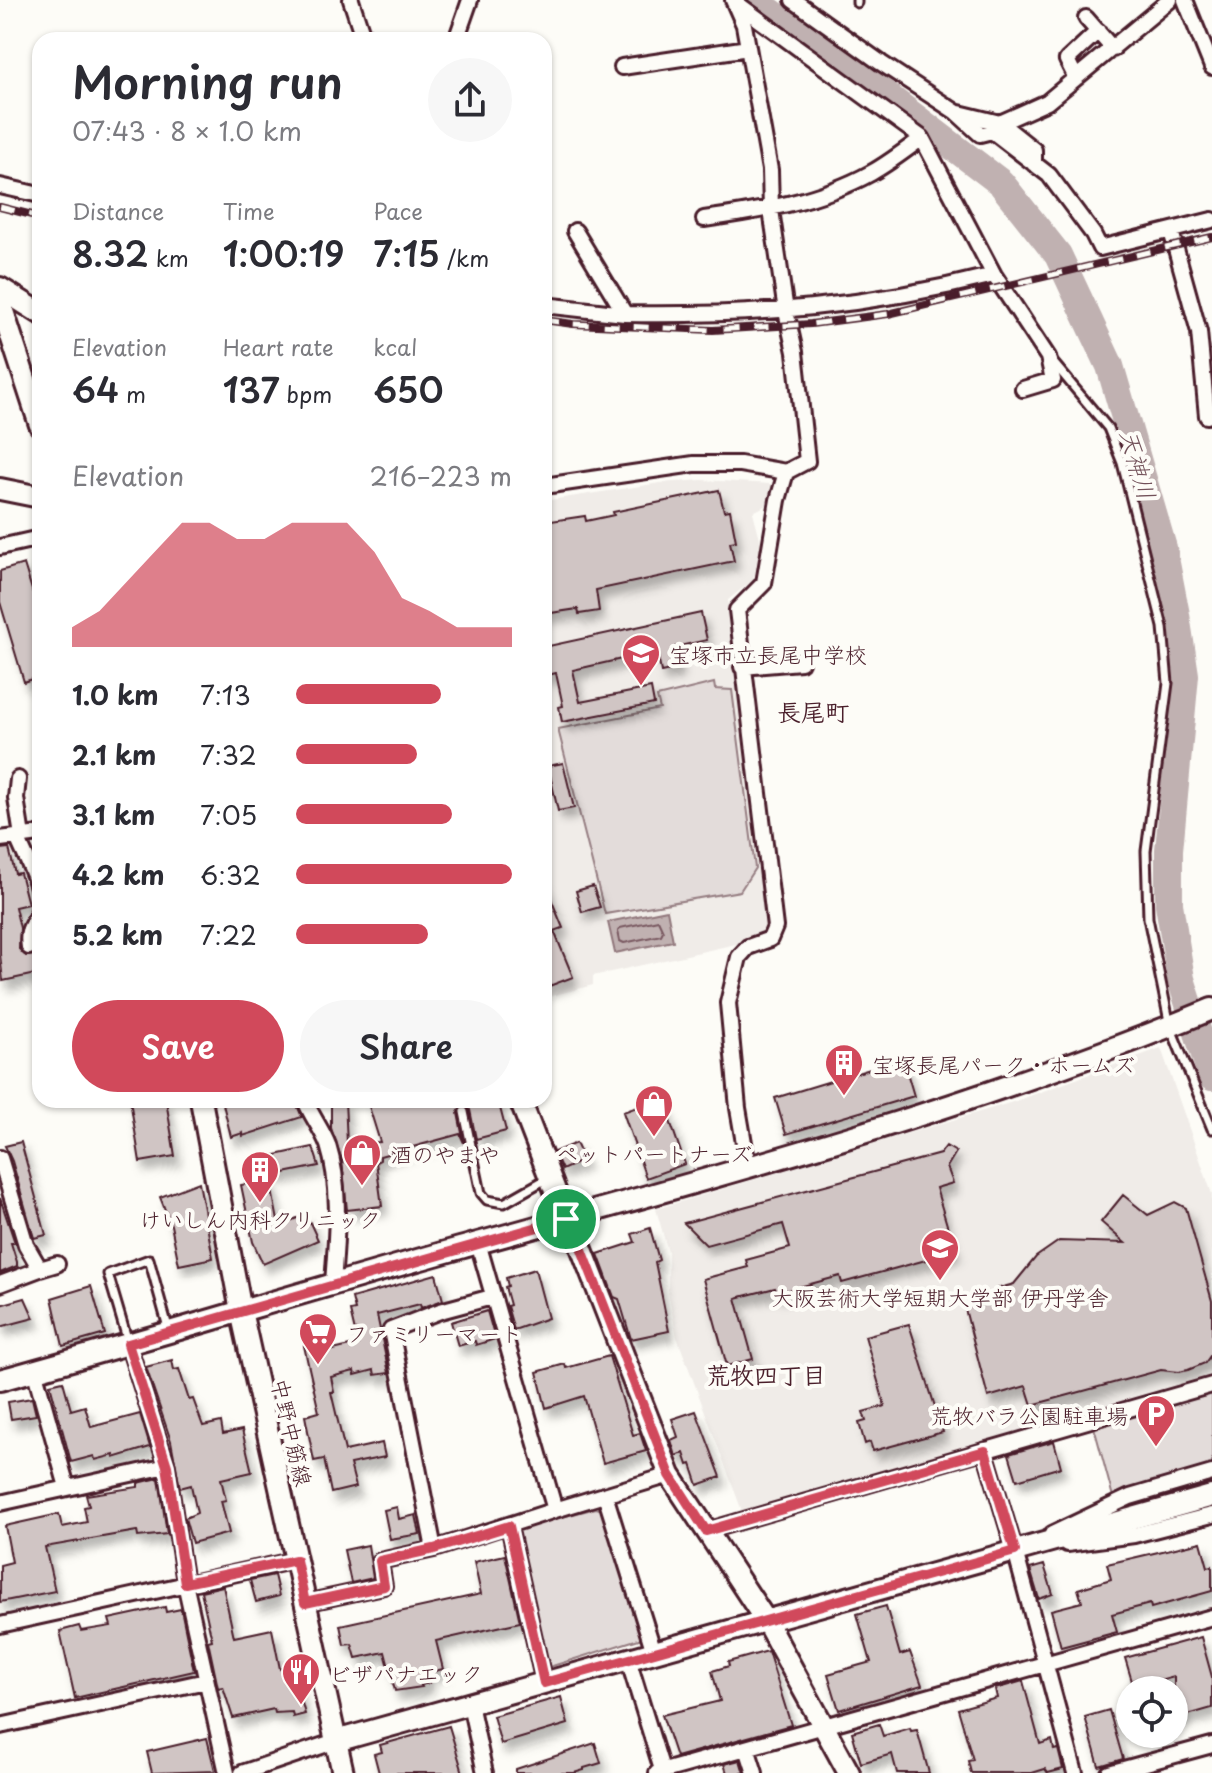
<!DOCTYPE html>
<meta charset="utf-8">
<style>
body{margin:0;font-family:"Playpen Sans","Klee One",sans-serif;background:#f7f7f7;color:#2b2b33;height:100vh;display:flex;flex-direction:column;font-size:30px;white-space:nowrap}
*{box-sizing:border-box;margin:0}
p{font-size:26px;color:#7c7c81}
.icon{flex:none;width:44px;height:44px;fill:none;stroke:currentColor;stroke-width:2;stroke-linecap:round;stroke-linejoin:round}
.map{position:relative;flex:1;overflow:hidden}
.drawer{position:absolute;left:32px;top:32px;width:520px;height:1076px;display:flex;flex-direction:column;background:#fff;border-radius:24px;box-shadow:0 2px 6px #0004}
.drawer>*{flex:none}
.controls{position:absolute;left:1116px;top:1676px;display:grid;gap:16px}
.controls a{display:grid;place-items:center;width:72px;height:72px;border-radius:50%;background:#fff;box-shadow:0 2px 6px #0004;font-size:40px}
.pin{position:absolute;display:grid;place-items:center;width:68px;height:68px;color:#fff;margin:-34px;border:4px solid #fff;border-radius:50%;box-shadow:0 2px 8px #0007}
.round{display:grid;place-items:center;flex:none;width:84px;height:84px;border-radius:42px;background:#f7f7f7}
.summary{display:flex;align-items:center;justify-content:space-between;height:136px;padding:0 40px}
h1{font-size:44px;font-weight:600;line-height:60px}
.metrics{display:grid;grid-template-columns:repeat(3,1fr);gap:12px;height:136px;padding:8px 40px}
.metrics div{display:grid;align-content:center}
.metrics b{font-size:34px;font-weight:600}
.metrics small{font-size:22px;font-weight:400}
.metrics p{font-size:22px}
.chart{height:224px;padding:16px 40px}
.chart p{display:flex;justify-content:space-between}
.chart svg{width:100%;height:144px;margin-top:8px;fill:#d1495b;opacity:.7}
.action{display:flex;gap:16px;margin-top:auto;padding:16px 40px}
.action a{flex:1;height:92px;border-radius:48px;background:#d1495b;color:#fff;font-size:32px;font-weight:600;line-height:92px;text-align:center}
.action a+a{background:#f7f7f7;color:#2b2b33}
ul{padding:0 40px;list-style:none;font-size:26px}
li{display:grid;grid-template-columns:128px 96px 1fr;align-items:center;height:60px}
li i{height:20px;border-radius:10px;background:#d1495b}
.map>svg:first-child{display:block}
.built{fill:#f0ece8}
.green{fill:#e3dcda;stroke:#967e82;stroke-width:2}
.water{fill:#c0b1b1;stroke:#91777b;stroke-width:2}
.lines{fill:none;stroke-linecap:round;stroke-linejoin:round}
.shore{stroke:#795961;stroke-width:2}
.river{stroke:#c0b1b1;stroke-width:28}
.building{fill:#d0c5c4;stroke:#4a1f2b;stroke-width:2;filter:url(#shadow)}
.lane-casing{stroke:#4a1f2b;stroke-width:13}
.street-casing{stroke:#4a1f2b;stroke-width:20}
.secondary-casing{stroke:#4a1f2b;stroke-width:26}
.lane{stroke:#fdfcf7;stroke-width:7}
.street{stroke:#fdfcf7;stroke-width:14}
.secondary{stroke:#fdfcf7;stroke-width:20}
.rail-casing{stroke:#4a1f2b;stroke-width:8}
.rail{stroke:#fdfcf7;stroke-width:5;stroke-dasharray:15;stroke-linecap:butt}
.route-casing{stroke:#fff;stroke-width:16}
.route{stroke:#d1495b;stroke-width:10}
.labels{text-anchor:middle;dominant-baseline:central;stroke-width:8;stroke-linejoin:round;paint-order:stroke}
.poi-label{font-size:22px;fill:#4a1f2b;stroke:#fdfcf7;text-anchor:start}
.street-label{font-size:22px;fill:#4a1f2b;stroke:#fdfcf7}
.water-label{font-size:24px;font-style:italic;fill:#73525a;stroke:#fdfcf7}
.neighbourhood-label{font-size:24px;font-weight:bold;fill:#4a1f2b;stroke:#fdfcf7}
</style>
<div class="map">
<svg width="1212" height="1773" viewBox="0 0 1212 1773">
<defs>
<filter id="shadow"><feDropShadow dx="5" dy="9" stdDeviation="4" flood-color="#0004"/></filter>
</defs>
<rect width="100%" height="100%" fill="#fdfcf7"/>
<filter id="ink" filterUnits="userSpaceOnUse"><feTurbulence type="fractalNoise" baseFrequency=".0125" numOctaves="2"/><feDisplacementMap in="SourceGraphic" scale="16" xChannelSelector="R" yChannelSelector="G"/><feConvolveMatrix kernelMatrix="1 2 1 2 8 2 1 2 1" color-interpolation-filters="sRGB"/></filter>
<g filter="url(#ink)">
<path class="built" d="M702 480 772 484 767 505 753 512 762 546 753 580 728 600 767 928 754 940 593 976V985L544 998V501L660 483Z
M1161 1048 1212 1194V1374L742 1511 677 1337 668 1292V1252L656 1209 1016 1101Z"/>
<path class="green" d="M714 683 715 689 732 690 755 868 740 891 605 914 558 729 660 709 657 697Z
M1212 1393V1469L1113 1497 1094 1427Z
M596 1508 603 1510 642 1638 546 1668 516 1534 520 1528Z"/>
<path class="water" d="M667 910 673 941 615 953 608 922Z"/>
<g class="lines">
<path class="shore" d="M658 920 663 931 661 935 624 943 620 941 618 931 620 928Z"/>
<path class="river" d="M754 0 862 77 1001 183 1058 255 1110 366 1163 548 1176 615 1185 675 1169 850V904L1181 979 1212 1077"/>
</g>
<path class="building" d="M719 490 724 511 730 510 736 541 730 542 734 561 596 590 599 611 579 614 578 609 544 614V522L585 516 586 521 614 515 613 512Z
M24 564 40 616V676L24 682 0 602V571Z
M701 613 707 640 675 647 679 668 661 672 657 651 573 670 580 702 651 688 654 704 562 722 559 707 563 706 556 673 544 676V647Z
M563 763 574 808 558 811 548 766Z
M9 848 15 874 20 873 28 904 15 907 20 928 19 949 26 956 35 955 38 950 40 931V973L3 981 0 954V849Z
M544 882 563 928 554 931 573 977 544 988Z
M593 886 600 907 582 912 576 891Z
M903 1059 914 1096 786 1134 775 1098Z
M662 1098 685 1164 646 1178 623 1112Z
M130 1100H166L175 1156 140 1162Z
M222 1100H295L302 1117 243 1136V1133L231 1137Z
M331 1100H345L347 1144 380 1142 367 1100H498L506 1131 476 1139 470 1110 462 1106 458 1113 464 1143 460 1134 380 1156V1160L376 1162 382 1206 347 1210 342 1160 331 1128Z
M21 1142 46 1235 34 1238 12 1161 5 1146Z
M576 1143 584 1160 562 1170 554 1152Z
M946 1146 956 1152 947 1167 953 1183 936 1188 955 1252 842 1283 840 1276 777 1293 775 1288 736 1298 753 1359 727 1366 703 1279 748 1267 746 1260 790 1248 783 1224 706 1245 684 1223 940 1154Z
M313 1147 319 1166 274 1175 271 1156Z
M270 1180 279 1226 306 1214 318 1240 263 1264 253 1242 241 1185Z
M199 1182 213 1258 179 1265 171 1225 160 1197Z
M1123 1195 1148 1215 1175 1202 1186 1208 1212 1301V1353L1205 1363 1188 1370 1178 1372 1161 1370 1032 1405 1026 1386 988 1397 965 1309 979 1305 980 1308 996 1289 1014 1284 1036 1257 1059 1241 1125 1243 1101 1222Z
M0 1198 15 1243H11L17 1262V1266L0 1273Z
M650 1228 659 1260 655 1262 669 1331 631 1339 619 1299 614 1297 598 1254 635 1242 632 1234Z
M535 1269 548 1318 514 1330 507 1306 510 1305 505 1287 508 1286 506 1278Z
M436 1274 443 1300 421 1308 420 1304 377 1315 389 1373 375 1375 374 1370 355 1375 354 1371 331 1377 334 1392H331L345 1451 382 1443 385 1457 350 1464 356 1487 331 1493 324 1459 314 1461 305 1416 319 1412 304 1346 323 1342 325 1352 358 1344 350 1311 355 1310 352 1298Z
M91 1286 105 1334 63 1346 52 1298Z
M25 1298 34 1318 0 1327V1305Z
M487 1311 495 1339 476 1345 475 1341 458 1346 451 1322Z
M909 1324 943 1432 873 1451 870 1442 865 1444 859 1423 866 1421 863 1412 885 1406 865 1336Z
M609 1356 633 1435 640 1433 646 1451 603 1463 584 1396 546 1408 537 1372 565 1364 566 1368Z
M172 1360 174 1370 179 1369 189 1400 193 1399 203 1426 221 1422 223 1434 242 1430 252 1472 221 1479 226 1500 221 1501 229 1533 192 1543 185 1518 197 1513 191 1485 180 1488 171 1441 146 1367Z
M63 1381 71 1410 85 1406 91 1427 140 1414 150 1447 114 1458V1455L95 1460 94 1456 71 1462 50 1384Z
M32 1398 36 1415 11 1419 8 1402Z
M696 1411 721 1477 698 1485 691 1464 688 1465 684 1453 676 1456 671 1440 678 1437 672 1419Z
M1054 1441 1061 1467 1017 1480 1009 1454Z
M159 1478 167 1534 138 1537 137 1531 45 1547 55 1591 0 1602V1565L12 1562 5 1526 59 1514 62 1527 87 1522 84 1507 89 1506 86 1495 138 1487V1483Z
M397 1507 399 1519 416 1515 420 1534 390 1539 384 1510Z
M1201 1542 1208 1567 1212 1566V1591L1151 1608 1150 1604 1112 1614 1117 1632 1061 1647 1051 1610 1082 1602 1078 1589 1111 1579 1107 1564Z
M368 1545 373 1578 351 1583 344 1550Z
M505 1555 520 1622 436 1641 443 1669 427 1673 429 1683 421 1685 422 1687 395 1691 385 1652 356 1658 352 1644 344 1645 340 1625 481 1594 474 1562Z
M1044 1565 1053 1594 1039 1599 1030 1569Z
M274 1575 279 1596 256 1602 250 1580Z
M223 1586 234 1637 272 1629 280 1669 292 1667 305 1714 293 1717 292 1712 275 1713 274 1709 233 1718 223 1687 218 1688 208 1641 212 1640 201 1591Z
M886 1606 900 1655 910 1652 922 1685 839 1710 828 1674 871 1662 857 1614Z
M165 1607 166 1612 181 1609 194 1671 75 1698 60 1631 79 1626 81 1631 111 1626 109 1619Z
M1201 1637 1212 1677V1708L1174 1719V1677L1134 1688 1125 1658Z
M768 1651 791 1725 676 1757 662 1715 720 1701 712 1671 729 1666 728 1662Z
M1023 1681 1040 1744 1052 1740 1054 1750 1058 1749 1063 1769 1048 1773 1045 1769 1032 1773H971L968 1761 973 1760 958 1709 997 1698 995 1689Z
M561 1697 568 1724 501 1744 493 1716Z
M1109 1710 1123 1759 1099 1766 1085 1717Z
M879 1724 883 1736 910 1728 911 1731 917 1730 929 1773H897L892 1754 861 1763 852 1732Z
M449 1726 463 1773H379L374 1754 382 1752 380 1745Z
M207 1738 215 1771 152 1773 147 1752Z
M595 1743 601 1763 584 1768V1770L574 1773H516V1769Z
M740 1760 744 1773H727L724 1764Z"/>
<g class="lines">
<defs>
<path id="lane" d="M857 0V3
M1052 361 1108 428 1122 463 1163 627 1168 683 1146 851 1148 918 1170 1026 1212 1129
M464 1112 481 1193 487 1200 504 1203 548 1178
M128 1342 108 1274 149 1259 169 1331"/>
<path id="street" d="M351 0 364 40
M733 0 744 25 770 170 771 210 786 311 795 352 807 461 786 472 778 500 764 583 737 610 775 927 770 939 748 947 739 957 728 1003 738 1108 748 1166
M793 0 881 63 956 112 980 134 992 131 1049 175 1093 234 1100 248 1212 220
M1185 0 1212 67
M1086 18 1113 49
M456 40 470 0
M622 67 748 48
M1076 78 1067 60 1098 31
M959 113 1000 123 1034 150V164
M1000 123 1047 102 1170 0
M922 138 994 275 1048 357 1053 380 1023 389
M0 186 40 195
M704 219C761 211 820 201 871 173 889 163 906 150 922 138L735 2
M1171 231 1199 332 1207 416 1212 414
M544 305 625 314 575 231
M625 314C754 316 868 307 994 275
M544 486 694 464H740L786 472
M0 547 40 538
M742 667 801 662
M18 779 16 798 22 836
M17 837C25 857 41 883 40 905 39 922 25 923 29 947
M0 839 40 834
M305 1100C311 1116 322 1129 328 1145 342 1190 336 1238 333 1284
M0 1158 26 1245 40 1269 0 1284
M478 1243 555 1510 670 1475
M40 1269 57 1264
M128 1344 167 1466 185 1583 227 1773
M34 1369 67 1487
M985 1451 1015 1551 1075 1773
M605 1495 654 1652
M0 1503 167 1466
M509 1526 544 1683
M706 1531 1212 1385
M1052 1534 1130 1497 1212 1473
M1067 1544 1134 1535 1212 1515
M434 1549 391 1330 440 1311 492 1297
M305 1603 384 1586 380 1561 434 1549 555 1510
M0 1625 296 1560
M628 1659 663 1773
M470 1704 485 1773
M0 1726 206 1681
M747 1748 755 1773
M242 1773 336 1741
M657 1773 1212 1617
M1109 1773 1212 1745"/>
<path id="secondary" d="M0 288 40 313
M0 302 40 425
M0 489 40 497
M201 1100 241 1311 343 1773
M520 1100 566 1219 574 1229 670 1475 766 1621 849 1773
M0 1380C154 1338 306 1291 460 1248 713 1178 969 1110 1212 1009
M336 1741 1212 1496"/>
</defs>
<use href="#lane" class="lane-casing"/>
<use href="#street" class="street-casing"/>
<use href="#secondary" class="secondary-casing"/>
<use href="#lane" class="lane"/>
<use href="#street" class="street"/>
<use href="#secondary" class="secondary"/>
<defs>
<path id="rail" d="M0 207 40 217
M544 320 573 324 713 330 811 324 888 314 1212 237"/>
</defs>
<use href="#rail" class="rail-casing"/>
<use href="#rail" class="rail"/>
</g>
</g>
<g class="lines" filter="url(#ink)">
<defs>
<path id="route" d="M566 1219 574 1229 670 1475 706 1531 985 1451 1015 1551 544 1683 509 1526 434 1549 380 1561 384 1586 305 1603 296 1560 185 1583 167 1466 128 1344Z"/>
</defs>
<use href="#route" class="route-casing"/>
<use href="#route" class="route"/>
</g>
<defs>
<symbol id="school-pin" viewBox="-11 -11 22 30"><path d="M0 17L-7.5 6A9.5 9.5 0 1 1 7.5 6Z" fill="#d1495b" stroke="#fdfcf7"/><path d="M0-5L7-2L0 1L-7-2ZM-4 1L0 2.5L4 1V4Q0 6-4 4Z" fill="#fff"/></symbol>
<symbol id="building-pin" viewBox="-11 -11 22 30"><path d="M0 17L-7.5 6A9.5 9.5 0 1 1 7.5 6Z" fill="#d1495b" stroke="#fdfcf7"/><path d="M-4-6H4V6H1V3H-1V6H-4ZM-2.5-4.3h1.7v1.8h-1.7ZM.8-4.3h1.7v1.8H.8ZM-2.5-1h1.7V.8h-1.7ZM.8-1h1.7V.8H.8Z" fill="#fff"/></symbol>
<symbol id="shop-pin" viewBox="-11 -11 22 30"><path d="M0 17L-7.5 6A9.5 9.5 0 1 1 7.5 6Z" fill="#d1495b" stroke="#fdfcf7"/><path d="M-5-2.5h2.3a2.7 3.5 0 0 1 5.4 0H5L5.5 6h-11ZM-1.5-2.5h3a1.5 2.3 0 0 0-3 0Z" fill="#fff"/></symbol>
<symbol id="university-pin" viewBox="-11 -11 22 30"><path d="M0 17L-7.5 6A9.5 9.5 0 1 1 7.5 6Z" fill="#d1495b" stroke="#fdfcf7"/><path d="M0-5L7-2L0 1L-7-2ZM-4 1L0 2.5L4 1V4Q0 6-4 4Z" fill="#fff"/></symbol>
<symbol id="supermarket-pin" viewBox="-11 -11 22 30"><path d="M0 17L-7.5 6A9.5 9.5 0 1 1 7.5 6Z" fill="#d1495b" stroke="#fdfcf7"/><path d="M-6-5.5h2.5l.6 2H6L4.5 2H-2.5L-4.4-4H-6ZM-1.5 3.2a1.3 1.3 0 1 0 .1 0ZM3 3.2a1.3 1.3 0 1 0 .1 0Z" fill="#fff"/></symbol>
<symbol id="parking-pin" viewBox="-11 -11 22 30"><path d="M0 17L-7.5 6A9.5 9.5 0 1 1 7.5 6Z" fill="#d1495b" stroke="#fdfcf7"/><path d="M-3.5-5.5H1a3.5 3.5 0 0 1 0 7H-1V5.5H-3.5ZM-1-3.4V-.6H.8a1.4 1.4 0 0 0 0-2.8Z" fill="#fff"/></symbol>
<symbol id="restaurant-pin" viewBox="-11 -11 22 30"><path d="M0 17L-7.5 6A9.5 9.5 0 1 1 7.5 6Z" fill="#d1495b" stroke="#fdfcf7"/><path d="M-5-6h1v4h1v-4h1v4h1v-4h1v5L-1.5 .5V6h-2V.5L-5-1ZM5-6V6H3V1.5H1.5Q1.5-4 5-6Z" fill="#fff"/></symbol>
</defs>
<g fill-rule="evenodd">
<use href="#school-pin" x="619" y="631" width="44" height="60"/>
<use href="#building-pin" x="822" y="1041" width="44" height="60"/>
<use href="#shop-pin" x="632" y="1082" width="44" height="60"/>
<use href="#shop-pin" x="340" y="1131" width="44" height="60"/>
<use href="#building-pin" x="238" y="1148" width="44" height="60"/>
<use href="#university-pin" x="918" y="1226" width="44" height="60"/>
<use href="#supermarket-pin" x="296" y="1310" width="44" height="60"/>
<use href="#parking-pin" x="1134" y="1392" width="44" height="60"/>
<use href="#restaurant-pin" x="279" y="1650" width="44" height="60"/>
</g>
<g class="labels">
<g class="poi-label">
<text x="669" y="653">宝塚市立長尾中学校</text>
<text x="872" y="1063">宝塚長尾パーク・ホームズ</text>
<text x="654" y="1152" text-anchor="middle">ペットパートナーズ</text>
<text x="390" y="1153">酒のやまや</text>
<text x="260" y="1218" text-anchor="middle">けいしん内科クリニック</text>
<text x="940" y="1296" text-anchor="middle">大阪芸術大学短期大学部 伊丹学舎</text>
<text x="346" y="1332">ファミリーマート</text>
<text x="1128" y="1414" text-anchor="end">荒牧バラ公園駐車場</text>
<text x="329" y="1672">ビザパナエック</text>
</g>
<g class="street-label">
<text transform="translate(293 1432) rotate(77)">中野中筋線</text>
</g>
<g class="water-label">
<text transform="translate(1139 464) rotate(74)">天神川</text>
</g>
<g class="neighbourhood-label">
<text x="813" y="711">長尾町</text>
<text x="766" y="1374">荒牧四丁目</text>
</g>
</g>
</svg>
<div class="controls">
<a><svg class="icon" aria-label="locate" viewBox="0 0 24 24"><circle cx="12" cy="12" r="6"/><path d="M12 2v4M12 18v4M2 12h4M18 12h4"/></svg></a>
</div>
<div class="pin" style="left:566px;top:1219px;background:#1e9e55"><svg class="icon" aria-label="arrive" viewBox="0 0 24 24"><path d="M6 21V4h12l-3 4 3 4H6"/></svg></div>
<section class="drawer">
<div class="summary"><div><h1>Morning run</h1><p>07:43 · 8 × 1.0 km</p></div><a class="round"><svg class="icon" aria-label="share" viewBox="0 0 24 24"><path d="M12 15V3M7 8l5-5 5 5M5 13v7h14v-7"/></svg></a></div>
<div class="metrics">
<div><p>Distance</p><b>8.32<small> km</small></b></div>
<div><p>Time</p><b>1:00:19</b></div>
<div><p>Pace</p><b>7:15<small> /km</small></b></div>
</div>
<div class="metrics">
<div><p>Elevation</p><b>64<small> m</small></b></div>
<div><p>Heart rate</p><b>137<small> bpm</small></b></div>
<div><p>kcal</p><b>650</b></div>
</div>
<div class="chart"><p><span>Elevation</span>216–223 m</p>
<svg viewBox="0 0 160 44" preserveAspectRatio="none"><path d="M0 44V38L10 33L20 24L30 15L40 6L50 6L60 11L70 11L80 6L90 6L100 6L110 15L120 29L130 33L140 38L150 38L160 38V44z"/></svg>
</div>
<ul>
<li><b>1.0 km</b>7:13<i style="width:67%"></i></li>
<li><b>2.1 km</b>7:32<i style="width:56%"></i></li>
<li><b>3.1 km</b>7:05<i style="width:72%"></i></li>
<li><b>4.2 km</b>6:32<i style="width:100%"></i></li>
<li><b>5.2 km</b>7:22<i style="width:61%"></i></li>
</ul>
<div class="action"><a>Save</a><a>Share</a></div>
</section>
</div>
